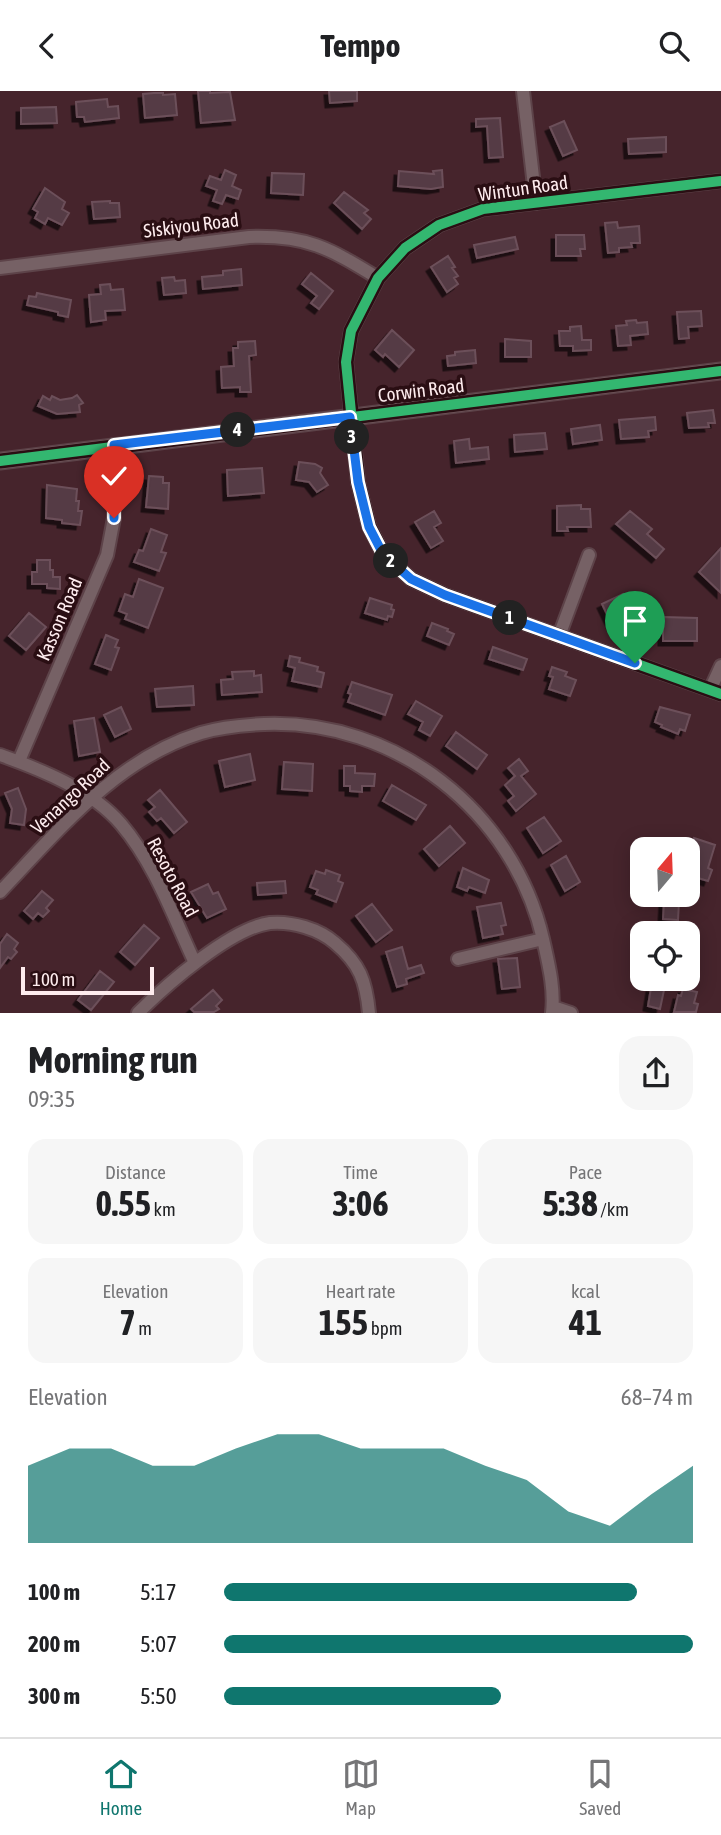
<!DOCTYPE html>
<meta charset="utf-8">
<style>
body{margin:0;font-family:"Asap Condensed",sans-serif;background:#f6f6f6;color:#202124;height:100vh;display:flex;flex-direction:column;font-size:26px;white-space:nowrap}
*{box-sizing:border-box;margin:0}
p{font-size:23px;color:#757577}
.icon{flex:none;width:38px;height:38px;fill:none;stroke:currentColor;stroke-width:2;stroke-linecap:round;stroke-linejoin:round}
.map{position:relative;height:922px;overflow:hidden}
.details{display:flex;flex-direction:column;background:#fff;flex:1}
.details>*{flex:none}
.needle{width:46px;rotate:19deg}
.buttons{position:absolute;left:630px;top:746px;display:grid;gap:14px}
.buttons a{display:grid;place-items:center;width:70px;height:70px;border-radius:14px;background:#fff;box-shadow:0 4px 18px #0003;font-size:35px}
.scale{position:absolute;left:21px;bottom:18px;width:133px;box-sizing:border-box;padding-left:7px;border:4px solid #feecee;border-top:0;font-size:19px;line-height:24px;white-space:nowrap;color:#feecee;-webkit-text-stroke:5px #2a0e13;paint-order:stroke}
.pin{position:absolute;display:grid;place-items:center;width:60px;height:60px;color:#fff;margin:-72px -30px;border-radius:50% 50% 50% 0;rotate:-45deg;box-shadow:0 0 7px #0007}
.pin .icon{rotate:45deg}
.km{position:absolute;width:35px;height:35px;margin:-18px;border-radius:50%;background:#222;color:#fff;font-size:19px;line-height:35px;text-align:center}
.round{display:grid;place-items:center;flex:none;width:74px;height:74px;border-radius:21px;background:#f6f6f6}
.head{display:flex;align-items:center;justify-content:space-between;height:119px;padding:0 28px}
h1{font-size:38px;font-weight:700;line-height:52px}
.stats{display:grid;grid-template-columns:repeat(3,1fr);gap:10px;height:119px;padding:7px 28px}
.stats div{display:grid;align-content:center;border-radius:18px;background:#f6f6f6;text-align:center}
.stats b{font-size:35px;font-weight:700}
.stats small{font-size:19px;font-weight:400}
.stats p{font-size:19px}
.chart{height:196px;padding:14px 28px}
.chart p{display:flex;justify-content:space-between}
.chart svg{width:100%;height:126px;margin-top:7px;fill:#0f766e;opacity:.7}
ul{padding:0 28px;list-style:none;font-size:23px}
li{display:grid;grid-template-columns:112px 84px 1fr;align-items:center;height:52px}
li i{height:18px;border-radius:9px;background:#0f766e}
header{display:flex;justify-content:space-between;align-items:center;height:91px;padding:0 28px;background:#fff;font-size:32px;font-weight:700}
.tabs{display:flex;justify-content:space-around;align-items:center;height:98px;border-top:2px solid #e0e0e0;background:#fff;font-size:19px;color:#757577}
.tabs a{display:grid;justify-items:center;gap:4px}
.tabs .active{color:#0f766e}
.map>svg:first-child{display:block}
.building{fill:#553b44;stroke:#6c505a;stroke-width:2;filter:url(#shadow)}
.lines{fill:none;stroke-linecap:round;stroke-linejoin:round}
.minor-casing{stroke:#5d4349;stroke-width:16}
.major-casing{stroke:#5d4349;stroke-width:19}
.minor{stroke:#766165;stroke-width:12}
.major{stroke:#7a6065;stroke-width:16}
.cycleway-casing{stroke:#2a0e13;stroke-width:15}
.cycleway{stroke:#33b770;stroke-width:10}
.route-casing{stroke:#fff;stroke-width:14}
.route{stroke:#1a73e8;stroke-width:9}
.labels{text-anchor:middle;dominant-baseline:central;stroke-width:7;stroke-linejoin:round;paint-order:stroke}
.street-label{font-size:19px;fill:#feecee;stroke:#2a0e13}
</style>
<header><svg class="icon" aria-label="back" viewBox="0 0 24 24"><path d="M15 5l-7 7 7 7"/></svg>Tempo<svg class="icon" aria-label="search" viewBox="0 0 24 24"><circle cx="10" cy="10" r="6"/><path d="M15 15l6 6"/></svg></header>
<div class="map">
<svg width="721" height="922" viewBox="0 0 721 922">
<defs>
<filter id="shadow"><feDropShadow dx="-4.5" dy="4.5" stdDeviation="0" flood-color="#0009"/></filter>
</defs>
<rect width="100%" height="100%" fill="#46242c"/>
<path class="building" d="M198 0H210V2L230 1 235 29 201 32Z
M329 0H357V10L330 12Z
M154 2H163V4L175 3 177 24 145 27 143 3Z
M107 8 108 16 118 15 119 27 85 31 84 26H77L76 11Z
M56 16 57 32 21 33V17Z
M500 27 503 66 489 67 487 35 476 36V28Z
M564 30 577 59 563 65 550 36Z
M666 46V61L629 63 628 48Z
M225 79 236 84 232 95 241 99 238 108 226 104 222 113 213 110 217 99 206 95 210 85 221 89Z
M442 79 443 96 431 98 398 95 399 80 434 83 433 80Z
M272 82 304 83 303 104 271 102Z
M45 97 65 111 62 118 69 122 62 134 48 127 45 133 35 127 38 121 33 118Z
M344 101 368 119 364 122 371 128 362 138 334 112Z
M110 110V112H119L120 126 94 128 92 111Z
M617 131 618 137 639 135 640 152H631L632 156 619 157V161L608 162 605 132Z
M556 144H584L585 158H580L581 165H556Z
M515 146 518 158 477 167 474 154Z
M448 165 455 176 452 177 458 185 454 187 458 193 447 201 431 176Z
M241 178 242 194 203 198 202 186 223 184V180Z
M311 182 333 200 319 218 311 212 317 205 302 193Z
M174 186 175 190 185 189 186 202 164 204 162 187Z
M110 193 111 199 123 198 125 219 105 220 106 229 91 231 89 204 101 203 100 194Z
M37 202 71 209 68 226 58 224V221L27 214 29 205 36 206Z
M701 220 702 235 688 236 689 247 679 248 677 221Z
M636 229 637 232 647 231 648 243 630 245 631 254 618 255 616 235 627 234 626 230Z
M581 235 582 249H591V259L573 260V255H560L559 240H570V236Z
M392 239 414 259 399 276 385 263 383 266 375 259Z
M505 248 531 250V266H505Z
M255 250 256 264 249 265 251 301H240V296L222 297 221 276 234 275 233 257H238V251Z
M475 259 476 272 448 275 447 265 455 264V261Z
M77 304 83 312 79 314 80 321 57 323 38 315 43 305 50 309 52 305 60 309 72 307Z
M713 319 715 332H708L709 336 689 337 687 322Z
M655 326 656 339 648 340 649 346 621 348 619 329Z
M600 334 602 349 573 353 571 338Z
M545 342 547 358 515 361 514 344Z
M469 348 470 358 488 356 489 368 456 372 454 350Z
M299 371 315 373 322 377 320 382 328 394 317 401 309 391 296 389Z
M262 377 264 402 228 405 227 379Z
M149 385 163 386V392H169L168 418 146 416Z
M47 394 77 398 76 410H79L78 420H82L80 434 62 432V429L46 427Z
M581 414V418H590L591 436H567L568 440H557V415Z
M434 420 441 432 434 436 443 450 431 457 415 431Z
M630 420 652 438 647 443 664 458 656 467 616 433Z
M151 438 167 444 161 461 166 462 159 480 134 471 139 459 143 460Z
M721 457V502L699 481Z
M37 469H50V479H53V486H60V498L47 497V493H32V481H37Z
M139 488 163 497 148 537 125 528 127 523 119 520 125 503 133 506Z
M623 503 631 519 626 522 630 529 615 540 602 513Z
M370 507 392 514 391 518 394 519 392 526 388 525 387 529 365 522Z
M29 522 46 536 26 559 9 545Z
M663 526 697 527V550H663Z
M432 532 448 538 447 540 454 543 449 554 427 545Z
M106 544 118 549 115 556 119 557 111 579 95 573Z
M493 556 527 568 523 579 489 568Z
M290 565 300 567 299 571 318 576 317 580 324 582 321 596 292 590 295 577 288 575Z
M552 576 567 581 565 585 576 589 570 605 549 598 553 586 549 585Z
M254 580V585L261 584 262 601 222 604 221 589 233 588 232 581Z
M352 591 392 604 385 624 348 611 351 603 348 602Z
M193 595 194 614 157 616 155 598Z
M416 610 442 625 430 645 419 639 423 631 408 623Z
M121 616 131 638 115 646 104 624Z
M660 616 690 624 685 640 680 638 678 643 661 636 662 634 655 631Z
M94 627 100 661 79 665 74 630Z
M456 641 487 664 477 678 446 655Z
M250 663 255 689 225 696 219 670Z
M519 668 528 680 521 685 536 703 516 720 508 710 514 705 505 694 515 685 508 677Z
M284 671 313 673 312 700 282 698Z
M344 675H355V682L375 683 374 695H362V701L350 700V695H344Z
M392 694 426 714 416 729 383 710Z
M18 697 26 718 24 734 10 732 12 718 5 702Z
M160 699 187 731 174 742 161 727 157 730 149 721 155 716 148 709Z
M544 726 561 750 543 762 527 737Z
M450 735 465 752 439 775 424 758Z
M694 747 715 754 708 777 712 779 708 790 688 784V760L690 761Z
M566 765 580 791 565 800 551 774Z
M463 777 489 789 485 802 469 796 467 800 457 796Z
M326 779 340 784 338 790 343 792 336 811 316 803 318 799 310 796 316 780 325 783Z
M285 790 286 802 258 804 257 792Z
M208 793 213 803 218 801 226 818 207 827 191 801Z
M42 800 53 809 46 817 49 820 43 826 38 822 33 828 24 820Z
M664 810H679L678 829 663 828Z
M501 812 506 834 501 835 503 843 483 847 477 816Z
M372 813 392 839 376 851 356 825Z
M144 834 159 847 135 874 120 861Z
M7 843 18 852 14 858 17 861 11 868 8 866 0 877V853Z
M402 856 408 878 421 874 424 882 406 888 407 893 397 896 386 861Z
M517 867 520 896 502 898 498 868Z
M100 880 114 891 91 919 78 909Z
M651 897 664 899 660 918 648 915Z
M683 898 697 901 694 912 698 913 696 921H674L678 904 681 905Z
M213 899 222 909 216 915 219 918 214 921H194L191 918Z"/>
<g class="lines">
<defs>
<path id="minor" d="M523 0 536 112
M721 90 483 118 439 134 405 157 378 187 351 240 346 271 358 391 369 435 383 463 411 488 445 504 721 603
M0 177 249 146C307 144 329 157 378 187
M559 545 589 464
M710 599 721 575
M0 664C42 679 92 699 121 733 155 773 173 825 195 872
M19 670 107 464 114 427V354
M0 801C59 739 116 668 201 642 221 636 244 634 264 633 396 628 513 720 543 848 548 871 555 897 552 922
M458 868 543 848
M553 916 571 922
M138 922C166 894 231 837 270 832 292 830 319 838 335 852 360 873 366 890 369 922"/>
<path id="major" d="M0 370 721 280"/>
</defs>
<use href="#minor" class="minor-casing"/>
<use href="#major" class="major-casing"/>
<use href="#minor" class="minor"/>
<use href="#major" class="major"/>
<defs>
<path id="cycleway" d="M721 90 483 118 439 134 405 157 378 187 351 240 346 271 358 391 369 435 383 463 411 488 445 504 721 603
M0 370 721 280"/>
</defs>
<use href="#cycleway" class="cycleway-casing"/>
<use href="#cycleway" class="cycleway"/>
</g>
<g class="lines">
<defs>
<path id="route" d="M114 427V354L350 326 358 391 369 436 383 463 411 488 445 504 635 572"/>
</defs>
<use href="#route" class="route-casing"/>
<use href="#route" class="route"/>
</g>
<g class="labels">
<g class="street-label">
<text transform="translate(523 97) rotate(-8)">Wintun Road</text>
<text transform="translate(191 134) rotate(-7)">Siskiyou Road</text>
<text transform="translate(421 299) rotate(-7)">Corwin Road</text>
<text transform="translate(59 528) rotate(-67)">Kasson Road</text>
<text transform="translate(70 705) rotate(-43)">Venango Road</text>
<text transform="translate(173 786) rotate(62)">Resoto Road</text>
</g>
</g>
</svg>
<div class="buttons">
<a><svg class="needle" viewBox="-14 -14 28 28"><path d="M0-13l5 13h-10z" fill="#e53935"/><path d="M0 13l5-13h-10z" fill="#757577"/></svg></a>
<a><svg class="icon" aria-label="locate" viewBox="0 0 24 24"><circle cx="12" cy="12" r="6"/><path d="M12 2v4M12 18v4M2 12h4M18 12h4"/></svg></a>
</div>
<div class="scale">100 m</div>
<div class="pin" style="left:635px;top:572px;background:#1e9e55"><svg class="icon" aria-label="arrive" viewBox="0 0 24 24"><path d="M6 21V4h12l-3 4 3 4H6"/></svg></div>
<div class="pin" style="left:114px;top:427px;background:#d93025"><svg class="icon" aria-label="check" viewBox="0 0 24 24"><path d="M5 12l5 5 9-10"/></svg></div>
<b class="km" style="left:510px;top:527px">1</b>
<b class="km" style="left:391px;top:470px">2</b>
<b class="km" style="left:352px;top:346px">3</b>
<b class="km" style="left:238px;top:339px">4</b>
</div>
<section class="details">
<div class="head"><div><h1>Morning run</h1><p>09:35</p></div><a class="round"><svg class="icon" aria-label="share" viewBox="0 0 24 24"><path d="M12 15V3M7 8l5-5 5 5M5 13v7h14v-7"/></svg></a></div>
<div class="stats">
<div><p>Distance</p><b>0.55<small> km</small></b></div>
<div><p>Time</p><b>3:06</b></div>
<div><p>Pace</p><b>5:38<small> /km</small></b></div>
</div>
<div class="stats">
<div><p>Elevation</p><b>7<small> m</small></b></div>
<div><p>Heart rate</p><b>155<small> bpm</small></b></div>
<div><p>kcal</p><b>41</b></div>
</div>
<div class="chart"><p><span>Elevation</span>68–74 m</p>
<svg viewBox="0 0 160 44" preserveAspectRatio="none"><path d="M0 44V17L10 11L20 11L30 17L40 17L50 11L60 6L70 6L80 11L90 11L100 11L110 17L120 22L130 33L140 38L150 27L160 17V44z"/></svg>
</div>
<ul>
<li><b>100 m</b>5:17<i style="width:88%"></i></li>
<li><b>200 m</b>5:07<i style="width:100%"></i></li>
<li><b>300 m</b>5:50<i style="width:59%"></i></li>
</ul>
</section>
<nav class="tabs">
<a class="active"><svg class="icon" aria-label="home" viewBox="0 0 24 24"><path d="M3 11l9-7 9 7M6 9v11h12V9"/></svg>Home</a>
<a><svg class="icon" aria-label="map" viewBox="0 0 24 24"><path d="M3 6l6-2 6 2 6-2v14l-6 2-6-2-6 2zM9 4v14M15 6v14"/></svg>Map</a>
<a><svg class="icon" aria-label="saved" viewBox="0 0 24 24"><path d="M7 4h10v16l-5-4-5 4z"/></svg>Saved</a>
</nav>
